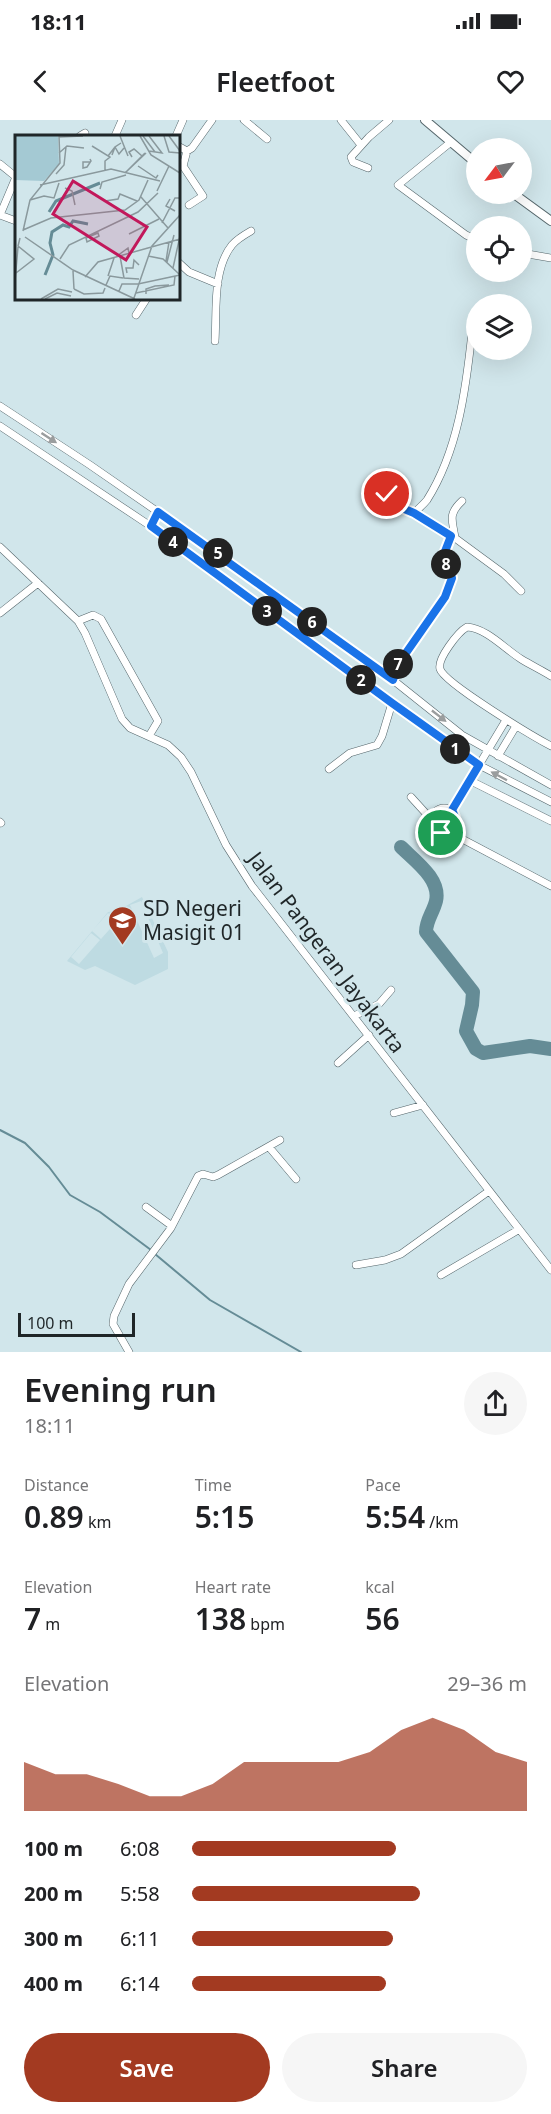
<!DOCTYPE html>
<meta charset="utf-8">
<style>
body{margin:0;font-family:"Noto Sans",sans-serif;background:#f6f6f6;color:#202124;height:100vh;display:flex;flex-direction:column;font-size:22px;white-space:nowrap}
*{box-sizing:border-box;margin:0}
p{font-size:20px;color:#757577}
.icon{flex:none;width:33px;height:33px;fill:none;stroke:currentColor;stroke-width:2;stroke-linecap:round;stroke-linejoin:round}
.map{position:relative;height:1232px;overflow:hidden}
.panel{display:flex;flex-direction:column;background:#fff;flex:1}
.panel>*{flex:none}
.needle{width:39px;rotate:238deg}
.fabs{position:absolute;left:466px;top:18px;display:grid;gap:12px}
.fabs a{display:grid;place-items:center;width:66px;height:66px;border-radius:50%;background:#fff;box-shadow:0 6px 24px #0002;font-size:30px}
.scale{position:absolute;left:18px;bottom:15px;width:117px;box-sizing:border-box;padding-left:6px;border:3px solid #1f2628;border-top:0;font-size:16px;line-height:21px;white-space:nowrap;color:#1f2628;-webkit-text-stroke:4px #d1e6eb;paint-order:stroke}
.pin{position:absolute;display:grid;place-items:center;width:51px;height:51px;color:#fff;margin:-26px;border:3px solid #fff;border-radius:50%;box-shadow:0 2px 6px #0007}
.km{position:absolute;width:30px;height:30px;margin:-15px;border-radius:50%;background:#222;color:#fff;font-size:16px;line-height:30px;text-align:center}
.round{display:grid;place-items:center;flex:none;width:63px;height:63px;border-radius:32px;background:#f6f6f6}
.head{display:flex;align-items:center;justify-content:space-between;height:102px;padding:0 24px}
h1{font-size:33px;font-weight:600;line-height:45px}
.figures{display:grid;grid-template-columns:repeat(3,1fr);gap:9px;height:102px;padding:6px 24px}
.figures div{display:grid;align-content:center}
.figures b{font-size:30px;font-weight:600}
.figures small{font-size:16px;font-weight:400}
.figures p{font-size:16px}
.chart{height:168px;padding:12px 24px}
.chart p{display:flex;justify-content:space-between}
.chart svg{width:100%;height:108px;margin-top:6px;fill:#a33a21;opacity:.7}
.primary-button{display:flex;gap:12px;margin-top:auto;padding:12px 24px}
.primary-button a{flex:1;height:69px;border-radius:36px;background:#a33a21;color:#fff;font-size:24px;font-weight:600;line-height:69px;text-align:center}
.primary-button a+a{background:#f6f6f6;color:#202124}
ul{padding:0 24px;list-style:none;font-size:20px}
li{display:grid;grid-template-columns:96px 72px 1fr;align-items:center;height:45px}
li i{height:15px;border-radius:8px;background:#a33a21}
.status{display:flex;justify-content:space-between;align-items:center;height:42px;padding:0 30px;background:#fff;direction:ltr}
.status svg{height:16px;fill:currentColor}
header{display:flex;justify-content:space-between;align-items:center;height:78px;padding:0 24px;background:#fff;font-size:27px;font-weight:600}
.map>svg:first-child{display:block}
.built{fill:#bedbe2;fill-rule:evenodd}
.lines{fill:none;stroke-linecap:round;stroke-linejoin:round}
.stream{stroke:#658c96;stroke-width:2}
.river{stroke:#658c96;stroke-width:14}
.minor-casing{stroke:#55666b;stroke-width:8}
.tertiary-casing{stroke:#55666b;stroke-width:10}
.minor{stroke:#fff;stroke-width:7}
.tertiary{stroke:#fff;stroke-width:8}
.oneway{fill:#9a9d9e}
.route-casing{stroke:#fff;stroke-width:12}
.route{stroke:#1a73e8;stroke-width:8}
.labels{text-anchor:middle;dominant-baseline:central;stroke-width:6;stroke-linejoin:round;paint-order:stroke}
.poi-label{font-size:21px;fill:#1f2628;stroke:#d1e6eb;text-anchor:start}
.street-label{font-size:21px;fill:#1f2628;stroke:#d1e6eb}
.inset-river{fill:none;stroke:#658c96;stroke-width:3}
.inset-road{fill:none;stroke:#8a999d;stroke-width:1.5}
.view{fill:#c2185b;fill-opacity:0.15;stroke:#c2185b;stroke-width:3}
.inset-edge{fill:none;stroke:#1f2628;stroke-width:3}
</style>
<div class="status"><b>18:11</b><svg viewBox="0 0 49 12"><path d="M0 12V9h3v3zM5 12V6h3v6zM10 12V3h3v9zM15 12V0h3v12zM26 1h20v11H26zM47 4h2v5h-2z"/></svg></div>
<header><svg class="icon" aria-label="back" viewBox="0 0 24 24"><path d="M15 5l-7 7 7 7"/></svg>Fleetfoot<svg class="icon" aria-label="heart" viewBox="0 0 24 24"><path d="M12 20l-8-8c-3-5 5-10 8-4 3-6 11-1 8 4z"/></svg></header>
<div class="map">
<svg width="551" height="1232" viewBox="0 0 551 1232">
<rect width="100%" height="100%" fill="#d1e6eb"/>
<path class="built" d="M142 777 168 832V849L135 865 95 846 85 850 67 841 108 792 117 791ZM141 781 163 833 154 838 130 785ZM108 793 117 801 101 819 92 811ZM91 813 100 820 79 844 71 837Z"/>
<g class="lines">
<path class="stream" d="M0 1010 25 1023 49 1047 70 1075 100 1092 151 1130
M155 1134 210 1180 301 1232"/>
<path class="river" d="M401 727C415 741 441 759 436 781 433 793 426 800 426 812L473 872 472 885 466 911 476 929 483 933 530 926 551 929"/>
<defs>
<path id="minor" d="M244 0 267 19
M341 0 361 25
M80 16 85 13
M115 16 122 0
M176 16 183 0
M451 22 398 65 466 115 477 120
M178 26 187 31 183 46 203 76 189 85
M187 31 192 28 212 0
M0 44 16 57
M368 48 353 42 351 37 369 17 389 0
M0 95 16 57
M0 95 16 101
M522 133 551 138
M178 142 189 152 218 164
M136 195 147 178
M215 221C217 192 212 150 232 125 237 119 244 115 251 111
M0 286 90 345 239 448 393 560 462 615 551 665
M0 306 155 409 458 631 479 645 551 682
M387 374 395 385 414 393 455 418 504 454 521 471
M414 393C418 389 423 385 427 380 458 331 466 269 472 212
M455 418C453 401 447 395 462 381
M0 427 78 501 85 513 122 599 130 608 168 625 181 637 191 652 226 725 252 766 551 1150
M0 493 38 463
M78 501 93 495 101 499 158 601 149 616
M551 556C541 550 531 545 521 539 505 529 486 508 467 507 458 512 437 539 440 549 444 563 534 617 551 626
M393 560 399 543 445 478 452 458 444 434 451 415
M498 636 516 606
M329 649 350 633 377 625 382 616 392 583
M471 661 551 701
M411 677 431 699
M432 700a12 12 0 1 1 24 0a12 12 0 1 1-24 0Z
M452 690 506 600
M0 702 1 703
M449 712 551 766
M354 896 379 884 391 870
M338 943 369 915
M394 993 423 985
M269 1027 296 1059
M146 1087 172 1106
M356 1145 385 1140 401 1134 489 1071
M441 1155 518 1110
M129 1232 113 1204 114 1196 129 1164 171 1108 198 1056 203 1054 213 1057 218 1055 280 1020"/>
<path id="tertiary" d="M425 0 477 44
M514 74 551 101"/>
</defs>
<use href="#minor" class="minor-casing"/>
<use href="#tertiary" class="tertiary-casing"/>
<use href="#minor" class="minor"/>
<use href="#tertiary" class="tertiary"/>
</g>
<defs><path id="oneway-solid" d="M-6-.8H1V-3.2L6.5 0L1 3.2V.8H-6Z" transform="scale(1.5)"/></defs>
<g class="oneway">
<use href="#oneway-solid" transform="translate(49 318) rotate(33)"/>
<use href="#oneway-solid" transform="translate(439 596) rotate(38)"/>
<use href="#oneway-solid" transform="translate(499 656) rotate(-152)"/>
</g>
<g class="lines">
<defs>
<path id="route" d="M387 374 395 385 414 393 451 416 444 434 452 458 445 477 399 543 393 560 158 392 151 406 392 583 479 645 452 690C457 700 457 704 449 712L441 713"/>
</defs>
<use href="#route" class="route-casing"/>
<use href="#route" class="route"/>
</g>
<defs>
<symbol id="school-pin" viewBox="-11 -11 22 30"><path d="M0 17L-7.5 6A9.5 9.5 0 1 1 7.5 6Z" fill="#a33a21" stroke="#d1e6eb"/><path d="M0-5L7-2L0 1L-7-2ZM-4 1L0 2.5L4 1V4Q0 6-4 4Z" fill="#fff"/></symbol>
</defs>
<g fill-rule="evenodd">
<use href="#school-pin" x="106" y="784" width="33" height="45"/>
</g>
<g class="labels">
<g class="poi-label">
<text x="143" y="788">SD Negeri<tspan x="143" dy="24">Masigit 01</tspan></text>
</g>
<g class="street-label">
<text transform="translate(327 832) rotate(53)">Jalan Pangeran Jayakarta</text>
</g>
</g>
<g transform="translate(15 15)">
<rect width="165" height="165" fill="#d1e6eb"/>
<path d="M0 1H43L44 29 29 46 0 45Z" fill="#a4c9d3"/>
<path class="inset-river" d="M34 77 41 66 85 48M30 140 38 120 35 108 37 97 48 90 54 92 58 86 73 89"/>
<path class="inset-road" d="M105 1 113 21M125 1 136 20 165 38M128 1 140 17M134 1 147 18 134 16M149 1 154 17 165 18M154 1 165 16M44 2 68 1M106 8 100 12 104 19 109 13M77 11 95 22 90 26V35M44 18 52 11 69 13M130 18 110 38 131 18M93 21 100 12 97 20M117 22 114 17 119 14 127 21M75 24 76 26 72 32 68 33V27H75M123 31 141 43 143 40M41 39 49 30 51 12M25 50 96 34 145 46M50 53 57 56 60 70M85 54 87 47 111 40M142 56 154 31M126 62 153 93M155 64 151 71 160 76M15 65 29 61 39 63 44 48M90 66 103 64 105 59 122 66M147 88 160 63H165M8 95 36 83 110 75 124 65 133 45M8 96 15 65 45 28 44 1M83 98 84 101 72 107 71 103ZM114 99 144 84M10 102 58 135 120 164M102 121 113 113 114 118M105 121 109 143 124 144M133 121 148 124 164 139M45 124 54 110 123 77 143 58M151 126 154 107M152 127 159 100M158 133 165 101M58 136 59 154M1 138 19 124 3 111 5 103M112 138 111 133H118L119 125 124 130M93 141 99 123M70 142 83 127 165 104M0 146 3 112M91 150 95 141 108 143M59 154 69 159 88 158 90 153M104 156 107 149H123L165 140M121 158 159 150 160 141M131 159V154L140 151 154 150M119 163 137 111 165 80M26 164 43 154 57 157M30 164 42 158 56 161"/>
<path class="view" d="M58 46 132 92 111 125 38 79Z"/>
<rect width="165" height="165" class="inset-edge"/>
</g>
</svg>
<div class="fabs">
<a><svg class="needle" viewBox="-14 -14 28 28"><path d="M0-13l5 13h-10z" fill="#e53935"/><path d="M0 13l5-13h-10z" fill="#757577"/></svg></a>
<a><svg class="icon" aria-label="locate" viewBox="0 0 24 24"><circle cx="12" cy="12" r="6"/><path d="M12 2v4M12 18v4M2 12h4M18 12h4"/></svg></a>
<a><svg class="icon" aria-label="layers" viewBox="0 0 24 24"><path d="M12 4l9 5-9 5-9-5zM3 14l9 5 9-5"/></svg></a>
</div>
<div class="scale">100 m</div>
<div class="pin" style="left:441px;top:713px;background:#1e9e55"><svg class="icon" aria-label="arrive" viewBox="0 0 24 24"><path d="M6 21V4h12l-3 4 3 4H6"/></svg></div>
<div class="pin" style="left:387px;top:374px;background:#d93025"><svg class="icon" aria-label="check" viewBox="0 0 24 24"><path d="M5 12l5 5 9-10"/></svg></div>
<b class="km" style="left:455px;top:629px">1</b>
<b class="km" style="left:361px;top:560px">2</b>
<b class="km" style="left:267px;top:491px">3</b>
<b class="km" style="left:173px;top:422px">4</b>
<b class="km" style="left:218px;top:433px">5</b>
<b class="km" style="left:312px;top:502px">6</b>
<b class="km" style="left:398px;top:544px">7</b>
<b class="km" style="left:446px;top:444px">8</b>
</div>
<section class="panel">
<div class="head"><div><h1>Evening run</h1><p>18:11</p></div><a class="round"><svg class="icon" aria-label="share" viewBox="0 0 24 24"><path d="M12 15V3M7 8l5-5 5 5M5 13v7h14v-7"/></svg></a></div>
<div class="figures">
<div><p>Distance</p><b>0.89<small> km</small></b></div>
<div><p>Time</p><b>5:15</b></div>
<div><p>Pace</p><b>5:54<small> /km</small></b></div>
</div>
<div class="figures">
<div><p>Elevation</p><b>7<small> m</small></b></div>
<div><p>Heart rate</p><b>138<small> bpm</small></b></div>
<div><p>kcal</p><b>56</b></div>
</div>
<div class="chart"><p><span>Elevation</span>29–36 m</p>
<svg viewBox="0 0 160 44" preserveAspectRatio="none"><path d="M0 44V24L10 29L20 29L30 33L40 38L50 38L60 33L70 24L80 24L90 24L100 24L110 20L120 11L130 6L140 11L150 20L160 24V44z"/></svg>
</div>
<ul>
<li><b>100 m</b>6:08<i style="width:61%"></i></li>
<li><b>200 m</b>5:58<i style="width:68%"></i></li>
<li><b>300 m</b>6:11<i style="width:60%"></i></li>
<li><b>400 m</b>6:14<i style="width:58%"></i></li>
</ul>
<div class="primary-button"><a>Save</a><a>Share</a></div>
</section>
